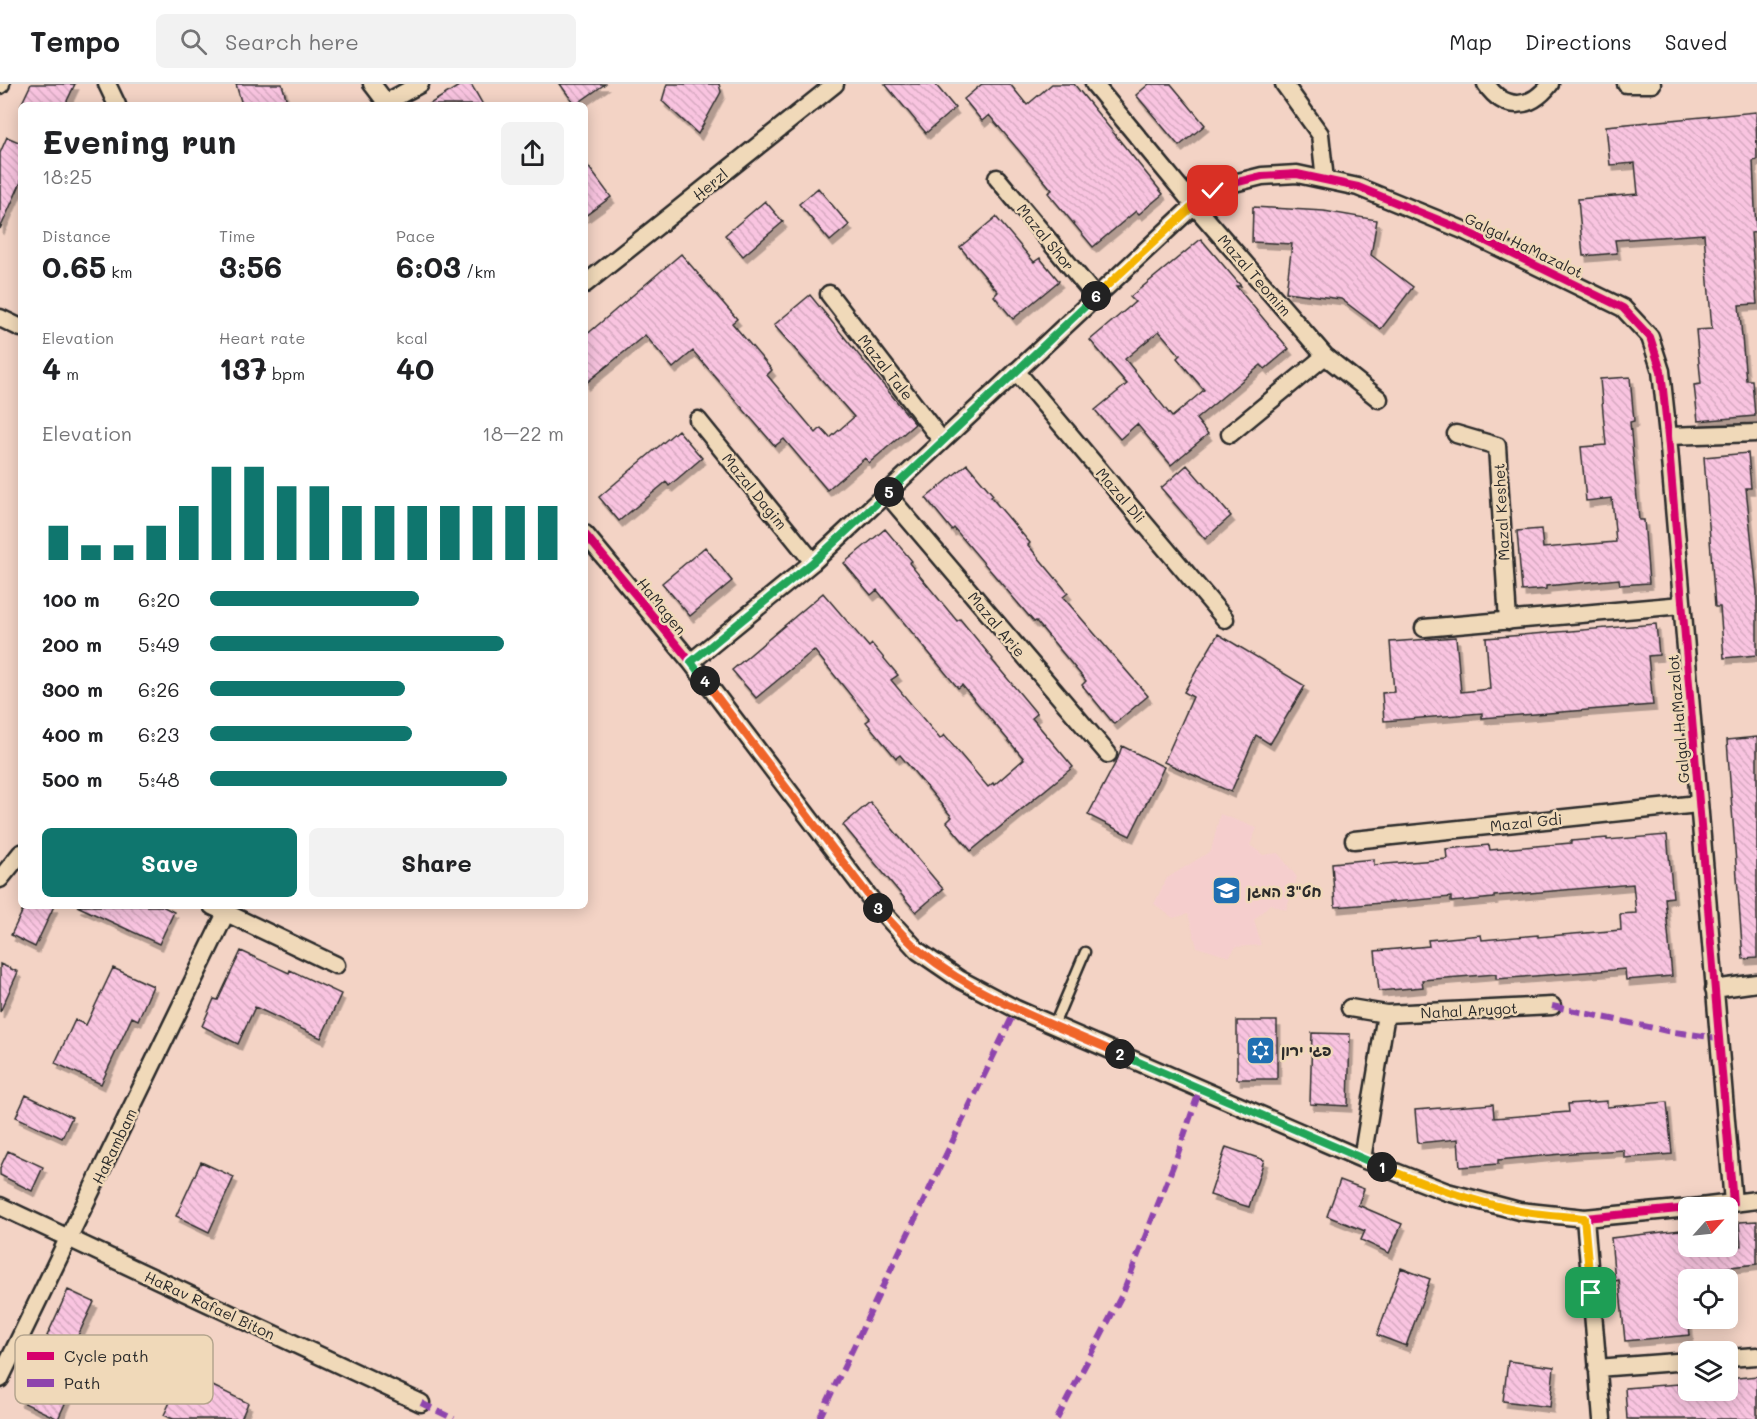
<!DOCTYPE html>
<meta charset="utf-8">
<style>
body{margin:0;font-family:Mali,"Playpen Sans Hebrew",sans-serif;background:#f2f2f2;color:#202124;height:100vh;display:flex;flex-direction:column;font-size:22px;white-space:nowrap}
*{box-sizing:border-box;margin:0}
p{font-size:20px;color:#757577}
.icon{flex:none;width:33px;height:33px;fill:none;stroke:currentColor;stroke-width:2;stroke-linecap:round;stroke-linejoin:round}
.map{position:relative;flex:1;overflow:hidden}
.side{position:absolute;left:18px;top:18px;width:570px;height:807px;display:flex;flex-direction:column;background:#fff;border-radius:9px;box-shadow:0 3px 15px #0003}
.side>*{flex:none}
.needle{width:39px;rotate:63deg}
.fabs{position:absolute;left:1678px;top:1113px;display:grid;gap:12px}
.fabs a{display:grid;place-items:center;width:60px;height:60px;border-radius:9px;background:#fff;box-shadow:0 3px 15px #0003;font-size:30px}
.pin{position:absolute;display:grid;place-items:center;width:51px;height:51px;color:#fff;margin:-26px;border-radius:12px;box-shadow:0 3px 9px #0006}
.km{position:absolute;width:30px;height:30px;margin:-15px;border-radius:50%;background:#222;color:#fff;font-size:16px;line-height:30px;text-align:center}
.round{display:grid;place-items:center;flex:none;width:63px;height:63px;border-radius:9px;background:#f2f2f2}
.head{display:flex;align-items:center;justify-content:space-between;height:102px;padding:0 24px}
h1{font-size:33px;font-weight:700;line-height:45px}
.stats{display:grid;grid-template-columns:repeat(3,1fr);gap:9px;height:102px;padding:6px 24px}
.stats div{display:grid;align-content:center}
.stats b{font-size:30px;font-weight:700}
.stats small{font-size:16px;font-weight:400}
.stats p{font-size:16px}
.chart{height:168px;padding:12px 24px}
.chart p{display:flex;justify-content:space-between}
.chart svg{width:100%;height:108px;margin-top:6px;stroke:#0f766e;stroke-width:6}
.cta{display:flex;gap:12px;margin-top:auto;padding:12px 24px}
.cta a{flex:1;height:69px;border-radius:9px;background:#0f766e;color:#fff;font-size:24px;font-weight:700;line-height:69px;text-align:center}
.cta a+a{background:#f2f2f2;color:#202124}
ul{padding:0 24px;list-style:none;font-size:20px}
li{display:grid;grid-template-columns:96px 72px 1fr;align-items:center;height:45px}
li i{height:15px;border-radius:8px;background:#0f766e}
header{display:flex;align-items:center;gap:36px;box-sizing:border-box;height:84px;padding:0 30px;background:#fff;border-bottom:2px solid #e0e0e0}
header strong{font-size:28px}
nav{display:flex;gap:33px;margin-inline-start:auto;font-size:21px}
.search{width:420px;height:54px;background:#f2f2f2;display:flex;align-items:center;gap:15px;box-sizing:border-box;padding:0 21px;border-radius:9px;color:#757577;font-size:22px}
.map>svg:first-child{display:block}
.built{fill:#f5cecd}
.building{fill:url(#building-back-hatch);stroke:#2b2b2b;stroke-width:1.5;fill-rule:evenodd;filter:url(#shadow)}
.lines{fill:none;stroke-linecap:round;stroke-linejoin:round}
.service-casing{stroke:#2b2b2b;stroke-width:13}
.minor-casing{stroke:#2b2b2b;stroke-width:21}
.service{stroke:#f0d9b9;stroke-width:8}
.minor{stroke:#f0d9b9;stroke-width:16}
.quiet{stroke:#8e44ad;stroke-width:6;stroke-dasharray:12 6;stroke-linecap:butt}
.cycleway-casing{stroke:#f0d9b9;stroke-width:11}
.cycleway{stroke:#d6006c;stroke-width:8}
.split-1-casing{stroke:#fff;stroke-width:12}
.split-2-casing{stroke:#fff;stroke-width:12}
.split-3-casing{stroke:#fff;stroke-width:12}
.split-4-casing{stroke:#fff;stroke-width:12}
.split-5-casing{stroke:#fff;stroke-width:12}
.split-6-casing{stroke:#fff;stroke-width:12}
.split-7-casing{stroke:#fff;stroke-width:12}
.split-1{stroke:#f5b400;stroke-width:8}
.split-2{stroke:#22a559;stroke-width:8}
.split-3{stroke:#f0652b;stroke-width:8}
.split-4{stroke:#f0652b;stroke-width:8}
.split-5{stroke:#22a559;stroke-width:8}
.split-6{stroke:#22a559;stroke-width:8}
.split-7{stroke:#f5b400;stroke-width:8}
.labels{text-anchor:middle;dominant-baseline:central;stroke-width:5;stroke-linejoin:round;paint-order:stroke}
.street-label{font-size:15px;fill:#2b2b2b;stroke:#f0d9b9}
.poi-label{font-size:15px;font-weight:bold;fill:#2b2b2b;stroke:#f0d9b9;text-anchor:start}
.key{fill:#f0d9b9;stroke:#b5a58e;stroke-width:1.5}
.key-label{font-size:16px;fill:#2b2b2b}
</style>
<header>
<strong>Tempo</strong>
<div class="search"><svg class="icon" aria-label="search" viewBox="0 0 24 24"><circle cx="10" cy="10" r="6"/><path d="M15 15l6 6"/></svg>Search here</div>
<nav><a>Map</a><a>Directions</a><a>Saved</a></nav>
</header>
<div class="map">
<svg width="1757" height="1335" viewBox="0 0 1757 1335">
<defs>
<pattern id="building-back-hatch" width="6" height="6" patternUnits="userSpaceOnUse" patternTransform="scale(1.5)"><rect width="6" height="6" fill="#f9c4e0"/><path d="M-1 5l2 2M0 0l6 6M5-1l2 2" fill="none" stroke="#d6a9c0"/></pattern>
<filter id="shadow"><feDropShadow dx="3.5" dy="6" stdDeviation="0" flood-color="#0004"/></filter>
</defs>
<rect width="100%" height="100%" fill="#f3d3c5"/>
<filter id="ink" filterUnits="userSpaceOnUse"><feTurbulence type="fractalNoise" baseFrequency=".0167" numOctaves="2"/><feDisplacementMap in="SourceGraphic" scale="12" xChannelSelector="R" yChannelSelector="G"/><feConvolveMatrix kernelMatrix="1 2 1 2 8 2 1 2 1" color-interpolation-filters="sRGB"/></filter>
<g filter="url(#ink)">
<path class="built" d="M1220 730 1257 744 1250 761 1263 771 1278 769 1297 793 1286 826 1270 820 1254 836 1261 861 1236 863 1229 873 1197 863 1188 830 1173 834 1154 820 1167 794 1211 767Z"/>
<path class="building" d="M31 0H75L65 21H21Z
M236 0H282L288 21H242Z
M462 0H471L483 21H428Z
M560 0H605L575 21Z
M667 0H719L721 8 698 50 662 17Z
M885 0H935L955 24 926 49Z
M982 0H1010L1027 21 1052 0H1074L1163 110 1139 130 1136 127 1093 163 1048 109 1052 106 989 31 982 37 964 15Z
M1149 0H1171L1205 41 1179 62 1136 11Z
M1756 28 1757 76 1753 77 1756 148 1751 149 1757 220 1739 221 1746 296H1752L1755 332 1698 337 1694 301 1701 300 1696 246 1712 245 1704 150 1615 156 1617 169 1583 172 1578 115 1638 110 1635 79 1610 81 1606 42Z
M7 53 21 59V98L0 145V69Z
M585 78 611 113 585 132Z
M818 104 849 141 830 157 799 120Z
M765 117 783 138 743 172 725 151Z
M1253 123 1324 127 1377 136 1371 171 1413 203 1381 245 1341 215 1286 208 1292 160 1252 158Z
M996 133 1034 178 1040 174 1059 197 1013 235 994 212 998 208 960 163Z
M1201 155 1241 202H1236L1289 265 1265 285 1261 281 1196 335 1208 350 1171 381 1137 340 1120 355 1095 326 1127 300 1090 256 1135 218 1130 213ZM1159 247 1180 271 1177 274 1204 306 1172 333 1125 275Z
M681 170 737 235 732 239 772 286 767 291 816 349 821 344 830 354 854 333 774 241 810 211 915 340 869 379 865 374 827 406 784 355 775 362 693 267 673 284 645 251 585 300V252Z
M1630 293 1634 337 1630 338 1639 436H1644L1649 499 1620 501 1619 495 1546 502V505L1522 507 1517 447 1541 445 1543 464 1616 458 1612 414 1586 417 1581 363 1606 361 1600 295Z
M678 346 702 374 669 402 666 398 619 437 599 413Z
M1748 369 1751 404H1746L1757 508V571L1724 574 1720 523H1715L1704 373Z
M967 380 993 411 991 413 1030 459 1028 461 1068 509 1063 513 1148 612 1114 640 1082 601 1086 597 1036 537 1034 538 954 444 952 446 926 414Z
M1187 381 1231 432 1205 455 1161 404Z
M885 445 912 477 909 479 957 537 960 535 993 575 992 576 1037 630 1032 634 1073 683 971 767 947 738 952 733 900 671 896 674 866 638 870 635 814 566 756 614 732 586 823 509 869 563 872 560 898 591 891 596 940 655 944 651 988 703 993 699 994 701 1024 675 962 601 958 604 877 506 871 511 844 479Z
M705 463 732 497 690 532 662 499Z
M1656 540 1659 571 1648 572 1653 621 1482 634V629L1384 637 1382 609 1394 608 1390 558 1456 553 1461 608 1490 605 1486 554Z
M1218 550 1305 602 1270 660 1256 651 1231 708 1164 678 1193 613 1184 608Z
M1757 653V874L1743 875 1727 656Z
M1122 662 1164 683 1130 752 1088 731 1118 674Z
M870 718 943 805 916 828 843 741Z
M1667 751 1673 813 1665 814 1672 892 1626 896 1625 885 1496 895V890L1422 896 1423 903 1379 907 1375 867 1429 862 1428 856 1481 851 1482 856 1538 851V853L1621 846 1620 830 1636 829 1633 800 1494 812V814L1451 818V813L1335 823 1332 779 1374 775V781L1447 775 1446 765 1489 761 1490 766 1571 759V757L1607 754V756Z
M25 822H54L35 863 11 851Z
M77 822H162L174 828 159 860Z
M241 867 289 889 290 886 341 910 321 954 255 923 238 960 202 942 214 915 218 916Z
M0 880 18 888 0 928Z
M113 884 153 902 138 936 132 933 101 1000 55 979 75 936 86 941Z
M1237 937H1277V995H1237Z
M1312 949 1350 950 1348 1022 1310 1020Z
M26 1011 72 1033 62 1054 16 1033Z
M1607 1017V1023L1667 1018 1672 1070 1624 1074V1066L1572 1069 1498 1076V1080L1460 1083 1458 1055 1418 1059 1415 1026 1493 1020 1494 1034 1569 1028 1568 1020Z
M1226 1063 1264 1076 1249 1123 1210 1111Z
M8 1067 43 1083 32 1107 0 1091V1084Z
M201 1078 234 1093 209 1148 176 1132Z
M1340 1096 1364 1105 1358 1121 1402 1140 1389 1169 1361 1156 1365 1147 1327 1132Z
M1757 1137V1180L1684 1188 1690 1251 1625 1257 1619 1196 1615 1197 1611 1154 1689 1145V1162H1741L1739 1138Z
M1401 1184 1430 1195 1406 1262 1377 1251Z
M68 1206 94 1218 72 1264 47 1252Z
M1508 1277 1554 1283 1550 1323 1503 1317Z
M33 1285 72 1304 58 1335 18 1316Z
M184 1288 248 1319 241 1335H173L164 1331Z
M1757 1292V1335H1627L1625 1304 1679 1300V1306H1728V1295Z"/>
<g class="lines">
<defs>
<path id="service" d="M1054 941 1085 868"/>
<path id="minor" d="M107 0 117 21
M372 0 388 21
M1094 0 1194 121 1325 272 1379 315
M1284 0 1320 50 1325 96
M1486 0C1505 28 1531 25 1550 0
M1626 0H1652
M0 1 1 0
M387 18 420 0
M997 94 1095 212
M585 200 835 0
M829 210 942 357
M0 234 21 244
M1016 287 1225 535
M698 336 813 478
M1230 350 1325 272
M1456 350 1497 362 1508 537
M1668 352 1757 349
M887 410 1108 670
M585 450 691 578 873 818 918 867 959 895 1016 925 1362 1075 1447 1108 1519 1127 1585 1134 1689 1124
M1424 544 1682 521
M691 578 813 478 1194 121 1213 107 1234 99 1262 92 1297 90 1358 103 1463 146 1623 224 1650 253 1661 287 1668 352 1733 1119
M1354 756 1698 720
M0 795 21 769
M212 822 336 881
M1714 905 1757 899
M1350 924 1386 930
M1362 1075 1386 930 1552 922
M0 1122 421 1319
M1692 1124 1757 1116
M1585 1134 1602 1335
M1728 1274 1757 1272
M1597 1284 1689 1277
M0 1295 226 829"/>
</defs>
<use href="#service" class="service-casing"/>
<use href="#minor" class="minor-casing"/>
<use href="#service" class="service"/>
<use href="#minor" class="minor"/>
<path class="quiet" d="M1552 922 1667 947 1718 954
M421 1319 454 1335
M819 1335 1016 925
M1057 1335 1123 1209 1177 1072 1200 1005"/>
<defs>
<path id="cycleway" d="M585 450 691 578 873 818 918 867 959 895 1016 925 1362 1075 1447 1108 1519 1127 1585 1134 1689 1124
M691 578 813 478 1194 121 1213 107 1234 99 1262 92 1297 90 1358 103 1463 146 1623 224 1650 253 1661 287 1668 352 1733 1119"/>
</defs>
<use href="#cycleway" class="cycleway-casing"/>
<use href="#cycleway" class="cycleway"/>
</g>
</g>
<g class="lines" filter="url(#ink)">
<defs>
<path id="split-1" d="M1382 1083C1427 1101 1472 1118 1520 1127 1541 1131 1563 1132 1584 1134L1591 1209"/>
<path id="split-2" d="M1120 970 1382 1083"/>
<path id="split-3" d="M878 824C892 838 905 855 920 867 978 914 1052 940 1120 970"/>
<path id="split-4" d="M705 597 878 824"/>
<path id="split-5" d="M705 597 691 578 813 478 889 408"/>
<path id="split-6" d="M889 408 1096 212"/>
<path id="split-7" d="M1096 212 1194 121 1213 107"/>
</defs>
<use href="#split-1" class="split-1-casing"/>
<use href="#split-2" class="split-2-casing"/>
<use href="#split-3" class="split-3-casing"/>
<use href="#split-4" class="split-4-casing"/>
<use href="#split-5" class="split-5-casing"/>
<use href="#split-6" class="split-6-casing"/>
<use href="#split-7" class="split-7-casing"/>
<use href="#split-1" class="split-1"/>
<use href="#split-2" class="split-2"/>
<use href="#split-3" class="split-3"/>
<use href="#split-4" class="split-4"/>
<use href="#split-5" class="split-5"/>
<use href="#split-6" class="split-6"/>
<use href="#split-7" class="split-7"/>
</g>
<defs>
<symbol id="school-square" viewBox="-11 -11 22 22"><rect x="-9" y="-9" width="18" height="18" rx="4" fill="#1f6fb2" stroke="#f0d9b9"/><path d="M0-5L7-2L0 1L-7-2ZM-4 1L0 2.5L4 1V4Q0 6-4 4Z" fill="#fff"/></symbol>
<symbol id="synagogue-square" viewBox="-11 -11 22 22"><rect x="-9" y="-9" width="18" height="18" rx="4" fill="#1f6fb2" stroke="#f0d9b9"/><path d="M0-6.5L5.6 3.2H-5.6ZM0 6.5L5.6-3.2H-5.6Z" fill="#fff"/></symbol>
</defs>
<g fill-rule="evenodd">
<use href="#school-square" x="1210" y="790" width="33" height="33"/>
<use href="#synagogue-square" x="1244" y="950" width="33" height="33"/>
</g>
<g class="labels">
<g class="street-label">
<text transform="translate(710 100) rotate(-39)">Herzl</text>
<text transform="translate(1046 153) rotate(51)">Mazal Shor</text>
<text transform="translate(1524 161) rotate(26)">Galgal HaMazalot</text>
<text transform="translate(1255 191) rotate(49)">Mazal Teomim</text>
<text transform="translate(886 283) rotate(52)">Mazal Tale</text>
<text transform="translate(755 407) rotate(51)">Mazal Dagim</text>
<text transform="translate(1121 411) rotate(50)">Mazal Dli</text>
<text transform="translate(1501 428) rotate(-93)">Mazal Keshet</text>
<text transform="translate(662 522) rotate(51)">HaMagen</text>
<text transform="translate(997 540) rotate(50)">Mazal Arie</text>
<text transform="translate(1678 635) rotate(-95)">Galgal HaMazalot</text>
<text transform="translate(1526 738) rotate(-6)">Mazal Gdi</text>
<text transform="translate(1469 926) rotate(-3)">Nahal Arugot</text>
<text transform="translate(114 1062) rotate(-64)">HaRambam</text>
<text transform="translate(210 1221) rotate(25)">HaRav Rafael Biton</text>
</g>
<g class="poi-label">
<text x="1247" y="807">חט"צ המגן</text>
<text x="1281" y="966">פגי ירון</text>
</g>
</g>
<rect x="15" y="1251" width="198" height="69" rx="9" class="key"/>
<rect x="27" y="1268" width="27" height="8" fill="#d6006c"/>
<rect x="27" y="1295" width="27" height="8" fill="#8e44ad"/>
<g class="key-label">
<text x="64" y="1278">Cycle path</text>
<text x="64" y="1305">Path</text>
</g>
</svg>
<div class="fabs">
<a><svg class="needle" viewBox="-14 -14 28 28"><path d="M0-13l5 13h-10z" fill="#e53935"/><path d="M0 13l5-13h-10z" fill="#757577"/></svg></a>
<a><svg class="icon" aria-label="locate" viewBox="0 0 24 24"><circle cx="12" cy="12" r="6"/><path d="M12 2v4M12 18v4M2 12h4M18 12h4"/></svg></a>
<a><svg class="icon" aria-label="layers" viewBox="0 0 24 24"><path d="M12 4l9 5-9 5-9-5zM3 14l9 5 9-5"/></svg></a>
</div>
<div class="pin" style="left:1591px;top:1209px;background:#1e9e55"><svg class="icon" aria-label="arrive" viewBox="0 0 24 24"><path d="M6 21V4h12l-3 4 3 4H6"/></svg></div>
<div class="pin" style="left:1213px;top:107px;background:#d93025"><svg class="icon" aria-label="check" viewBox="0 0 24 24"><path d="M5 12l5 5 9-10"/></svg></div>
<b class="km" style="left:1382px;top:1083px">1</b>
<b class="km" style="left:1120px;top:970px">2</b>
<b class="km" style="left:878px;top:824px">3</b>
<b class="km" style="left:705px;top:597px">4</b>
<b class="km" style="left:889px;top:408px">5</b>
<b class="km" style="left:1096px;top:212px">6</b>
<section class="side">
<div class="head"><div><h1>Evening run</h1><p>18:25</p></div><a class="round"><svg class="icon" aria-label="share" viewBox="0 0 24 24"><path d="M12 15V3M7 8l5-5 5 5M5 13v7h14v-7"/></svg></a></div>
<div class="stats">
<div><p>Distance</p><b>0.65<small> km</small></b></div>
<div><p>Time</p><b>3:56</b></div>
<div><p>Pace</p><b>6:03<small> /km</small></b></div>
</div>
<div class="stats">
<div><p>Elevation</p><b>4<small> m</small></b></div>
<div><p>Heart rate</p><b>137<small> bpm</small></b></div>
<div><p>kcal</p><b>40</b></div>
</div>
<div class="chart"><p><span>Elevation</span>18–22 m</p>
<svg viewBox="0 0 160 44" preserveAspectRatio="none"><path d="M5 44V30M15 44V38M25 44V38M35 44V30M45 44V22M55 44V6M65 44V6M75 44V14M85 44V14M95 44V22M105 44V22M115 44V22M125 44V22M135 44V22M145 44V22M155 44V22"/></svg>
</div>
<ul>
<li><b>100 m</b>6:20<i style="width:59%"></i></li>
<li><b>200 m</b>5:49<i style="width:83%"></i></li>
<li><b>300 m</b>6:26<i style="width:55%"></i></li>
<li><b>400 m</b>6:23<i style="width:57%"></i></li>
<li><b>500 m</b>5:48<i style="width:84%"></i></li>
</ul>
<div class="cta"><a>Save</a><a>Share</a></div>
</section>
</div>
